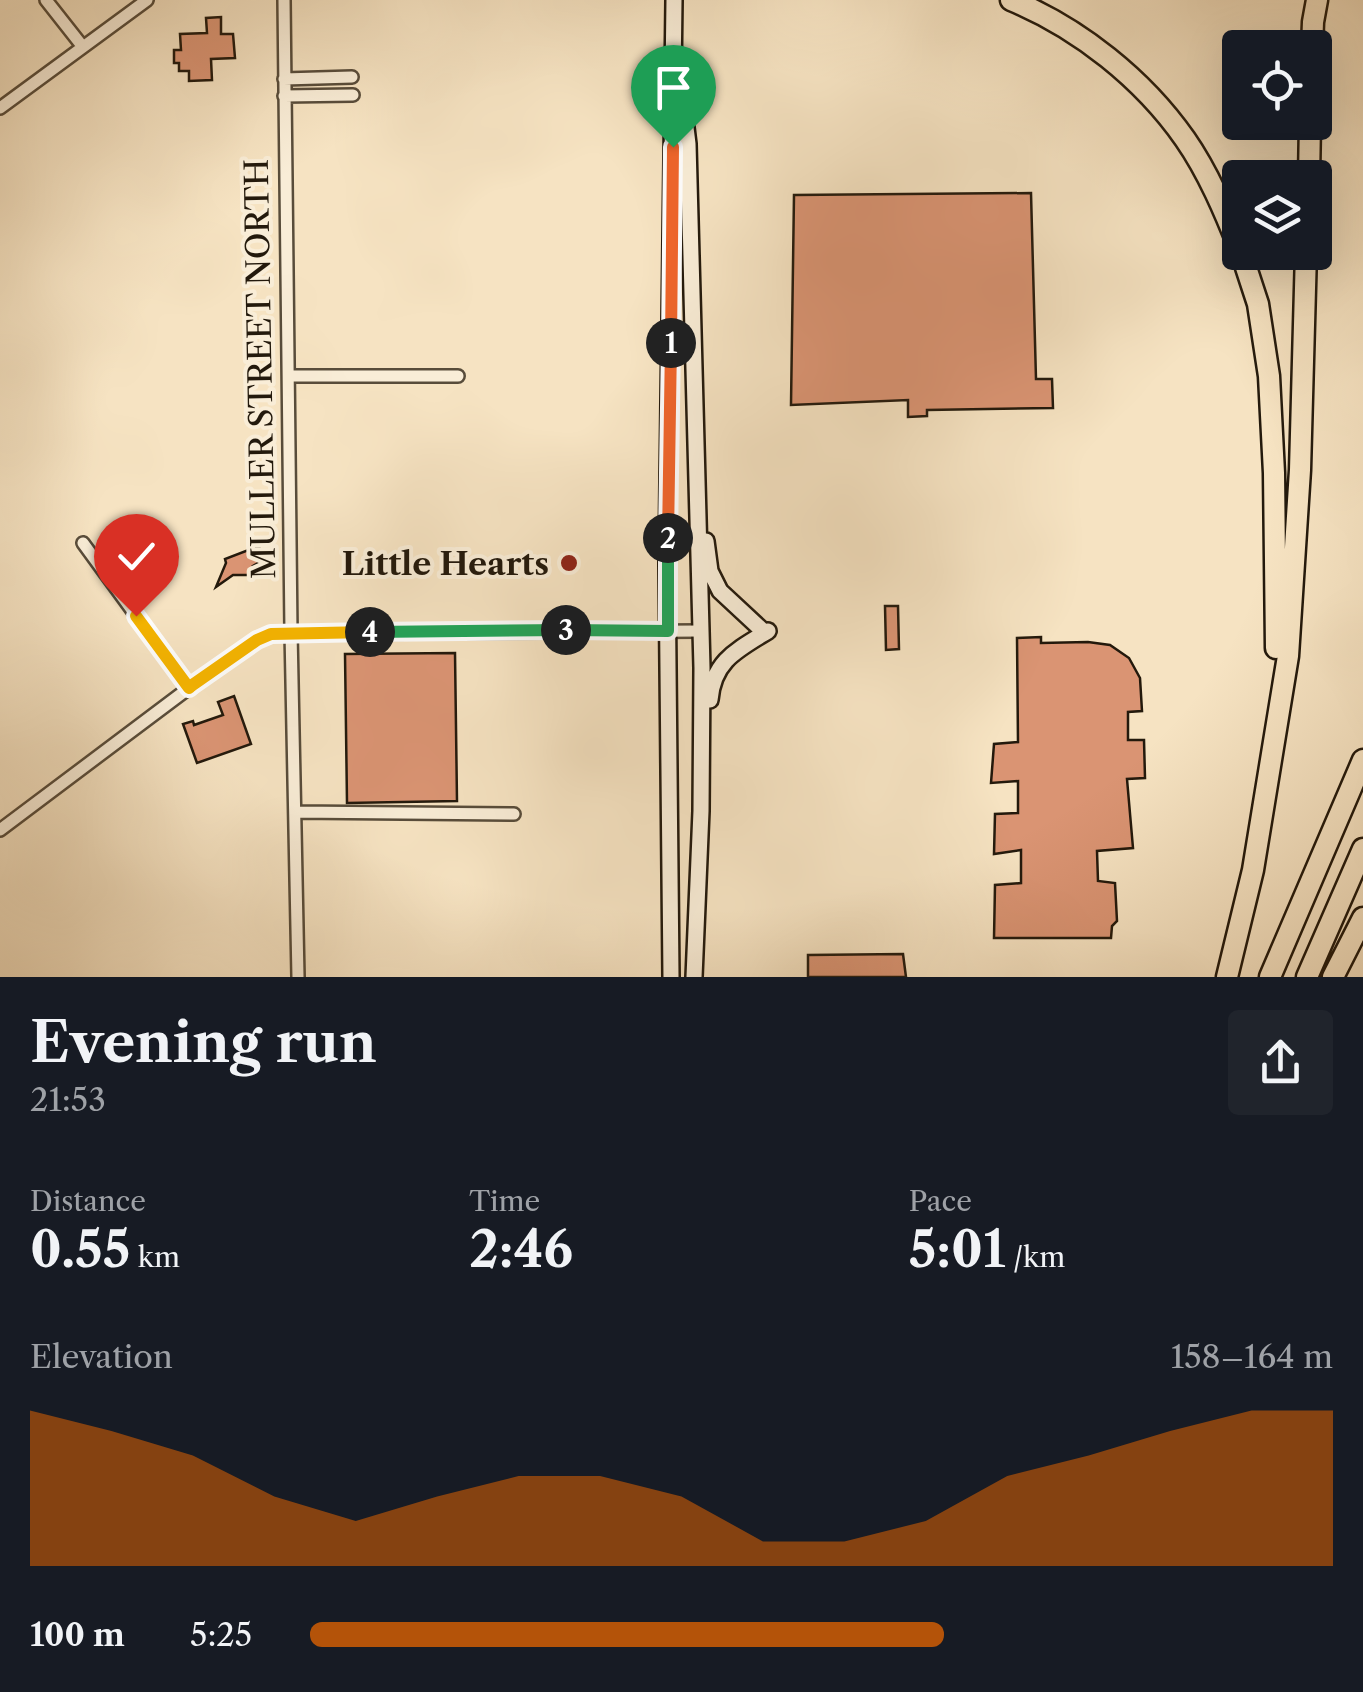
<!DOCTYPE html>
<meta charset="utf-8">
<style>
body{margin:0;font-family:"Libre Caslon Text",serif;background:#20242c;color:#f1f3f6;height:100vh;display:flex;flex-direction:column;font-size:38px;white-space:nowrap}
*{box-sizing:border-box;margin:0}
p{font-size:32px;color:#9ea1a6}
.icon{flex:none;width:55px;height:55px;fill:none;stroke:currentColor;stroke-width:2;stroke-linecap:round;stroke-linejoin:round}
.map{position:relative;height:977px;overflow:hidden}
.details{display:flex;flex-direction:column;background:#171b24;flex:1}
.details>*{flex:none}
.fabs{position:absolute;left:1222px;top:30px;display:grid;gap:20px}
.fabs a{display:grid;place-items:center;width:110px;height:110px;border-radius:10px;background:#171b24;box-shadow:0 10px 40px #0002;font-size:50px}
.pin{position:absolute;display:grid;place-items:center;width:85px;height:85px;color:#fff;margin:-102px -42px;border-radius:50% 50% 50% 0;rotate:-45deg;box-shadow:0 0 10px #0007}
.pin .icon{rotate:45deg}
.km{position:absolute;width:50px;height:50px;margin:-25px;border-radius:50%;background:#222;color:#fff;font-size:28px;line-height:50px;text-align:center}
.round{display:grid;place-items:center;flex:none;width:105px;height:105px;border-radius:10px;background:#20242c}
.summary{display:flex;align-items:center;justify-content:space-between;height:170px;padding:0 30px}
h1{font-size:55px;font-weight:700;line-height:75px}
.metrics{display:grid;grid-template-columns:repeat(3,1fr);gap:15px;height:170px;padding:10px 30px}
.metrics div{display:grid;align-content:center}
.metrics b{font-size:50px;font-weight:700}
.metrics small{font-size:28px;font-weight:400}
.metrics p{font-size:28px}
.chart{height:280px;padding:20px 30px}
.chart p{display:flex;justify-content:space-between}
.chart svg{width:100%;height:180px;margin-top:10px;fill:#b45309;opacity:.7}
ul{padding:0 30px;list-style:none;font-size:32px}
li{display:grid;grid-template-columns:160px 120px 1fr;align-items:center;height:75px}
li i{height:25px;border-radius:12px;background:#b45309}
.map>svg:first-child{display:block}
.building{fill:#da9473;stroke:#23190c;stroke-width:2.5}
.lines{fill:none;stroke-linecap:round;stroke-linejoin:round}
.street-casing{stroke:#584c3a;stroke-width:16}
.secondary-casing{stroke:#23190c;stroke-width:20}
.highway-casing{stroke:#23190c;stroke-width:25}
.street{stroke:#f9edd7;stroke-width:11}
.secondary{stroke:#f9edd7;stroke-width:15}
.highway{stroke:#f6e3c2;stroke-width:20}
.split-1-casing{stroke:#fff;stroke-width:20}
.split-2-casing{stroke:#fff;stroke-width:20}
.split-3-casing{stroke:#fff;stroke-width:20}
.split-4-casing{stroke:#fff;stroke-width:20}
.split-5-casing{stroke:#fff;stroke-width:20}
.split-6-casing{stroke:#fff;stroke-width:20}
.split-1{stroke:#f0652b;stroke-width:12}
.split-2{stroke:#f0652b;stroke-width:12}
.split-3{stroke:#22a559;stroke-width:12}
.split-4{stroke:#22a559;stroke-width:12}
.split-5{stroke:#f5b400;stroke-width:12}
.split-6{stroke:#f5b400;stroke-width:12}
.poi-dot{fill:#8f2418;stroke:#f9edd7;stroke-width:4}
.labels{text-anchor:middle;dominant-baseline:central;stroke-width:8;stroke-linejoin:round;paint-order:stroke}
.street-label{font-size:32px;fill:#23190c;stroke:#f9edd7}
.poi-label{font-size:32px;font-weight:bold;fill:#23190c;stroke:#f9edd7;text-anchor:end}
</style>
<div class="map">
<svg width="1363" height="977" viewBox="0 0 1363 977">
<rect width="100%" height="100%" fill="#f6e3c2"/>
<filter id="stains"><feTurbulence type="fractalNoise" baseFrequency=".002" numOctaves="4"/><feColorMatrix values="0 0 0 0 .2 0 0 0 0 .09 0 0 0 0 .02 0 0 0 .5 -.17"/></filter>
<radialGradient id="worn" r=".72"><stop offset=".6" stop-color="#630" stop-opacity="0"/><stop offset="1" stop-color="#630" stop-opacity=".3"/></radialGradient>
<path class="building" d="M221 17V34H233L235 58 211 59 212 80 189 81V71H179V63H174V50H181L180 34 207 33 206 18Z
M1031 193 1036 379H1052L1053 408 927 410V416L908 417V400L791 405 794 195Z
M259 546 263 560 253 566 255 569 248 575H233L216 587 226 563 225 559Z
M885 606H898L899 649 886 650Z
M1041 637V643L1088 642 1110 645 1129 658 1140 678 1142 711 1128 712V740H1144L1145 778 1127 779 1133 848 1097 851 1098 881 1115 883 1117 921 1112 926 1111 938H994L995 885 1021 883V850L994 854 995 814 1018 813V781L991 783 994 744 1018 742 1017 638Z
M455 653 457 801 347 803 345 654Z
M234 696 251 744 197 763 183 724 193 721 194 725 223 715 218 702Z
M903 954 906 977H808V955Z"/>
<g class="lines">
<defs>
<path id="street" d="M46 0 83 47
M284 0 291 632 298 977
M284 79 352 77
M284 96 353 95
M0 108 147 0
M289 376H458
M83 543 189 688
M295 812 514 814
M0 830 189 688 257 640 271 634 700 631"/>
<path id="secondary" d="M682 95 688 144 702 668 701 811 694 977
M706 541 710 571 720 591 763 631
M710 700C713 661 737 650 768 631
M671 977 667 564 674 0"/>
<path id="highway" d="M1011 0C1079 28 1143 79 1185 139 1208 172 1225 212 1240 250
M1312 48 1313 22 1317 0
M1309 178 1310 122
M1241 252 1258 304 1269 376 1274 473 1276 648
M1227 977 1253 870 1288 656 1300 470 1306 252
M1270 977 1363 760
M1307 977 1363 849
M1333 977 1363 918"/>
</defs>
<use href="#street" class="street-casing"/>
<use href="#secondary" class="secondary-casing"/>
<use href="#highway" class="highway-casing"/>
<use href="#street" class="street"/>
<use href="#secondary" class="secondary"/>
<use href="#highway" class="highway"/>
</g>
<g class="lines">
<defs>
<path id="split-1" d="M671 343 673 147"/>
<path id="split-2" d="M668 538 671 343"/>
<path id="split-3" d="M566 630 668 631V538"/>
<path id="split-4" d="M370 632 566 630"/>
<path id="split-5" d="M191 686 257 640 271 634 370 632"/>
<path id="split-6" d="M136 616 189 688 191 686"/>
</defs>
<use href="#split-1" class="split-1-casing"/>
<use href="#split-2" class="split-2-casing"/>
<use href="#split-3" class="split-3-casing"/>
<use href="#split-4" class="split-4-casing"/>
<use href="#split-5" class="split-5-casing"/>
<use href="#split-6" class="split-6-casing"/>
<use href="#split-1" class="split-1"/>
<use href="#split-2" class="split-2"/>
<use href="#split-3" class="split-3"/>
<use href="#split-4" class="split-4"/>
<use href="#split-5" class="split-5"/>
<use href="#split-6" class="split-6"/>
</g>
<circle class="poi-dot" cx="569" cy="563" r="10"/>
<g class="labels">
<g class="street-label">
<text transform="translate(260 369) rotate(-91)">MULLER STREET NORTH</text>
</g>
<g class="poi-label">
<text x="549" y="563">Little Hearts</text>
</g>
</g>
<rect width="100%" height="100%" filter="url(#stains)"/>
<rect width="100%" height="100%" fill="url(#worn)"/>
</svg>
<div class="fabs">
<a><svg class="icon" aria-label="locate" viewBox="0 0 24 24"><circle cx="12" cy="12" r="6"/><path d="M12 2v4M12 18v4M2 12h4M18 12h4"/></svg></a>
<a><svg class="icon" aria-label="layers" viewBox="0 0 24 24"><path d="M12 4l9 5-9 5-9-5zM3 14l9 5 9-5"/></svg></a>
</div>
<div class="pin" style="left:673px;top:147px;background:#1e9e55"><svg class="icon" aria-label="arrive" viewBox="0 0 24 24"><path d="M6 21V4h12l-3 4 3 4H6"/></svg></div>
<div class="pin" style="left:136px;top:616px;background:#d93025"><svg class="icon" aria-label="check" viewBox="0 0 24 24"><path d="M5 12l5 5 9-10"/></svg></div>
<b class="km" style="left:671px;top:343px">1</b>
<b class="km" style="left:668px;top:538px">2</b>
<b class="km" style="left:566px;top:630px">3</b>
<b class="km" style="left:370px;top:632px">4</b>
</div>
<section class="details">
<div class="summary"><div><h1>Evening run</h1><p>21:53</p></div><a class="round"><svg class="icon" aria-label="share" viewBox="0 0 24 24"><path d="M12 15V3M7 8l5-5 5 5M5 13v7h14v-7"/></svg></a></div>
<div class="metrics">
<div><p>Distance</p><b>0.55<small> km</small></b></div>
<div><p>Time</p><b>2:46</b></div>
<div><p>Pace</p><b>5:01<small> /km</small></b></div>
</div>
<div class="chart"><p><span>Elevation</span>158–164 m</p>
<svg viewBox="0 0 160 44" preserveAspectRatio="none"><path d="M0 44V6L10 11L20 17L30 27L40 33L50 27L60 22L70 22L80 27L90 38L100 38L110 33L120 22L130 17L140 11L150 6L160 6V44z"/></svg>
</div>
<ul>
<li><b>100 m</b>5:25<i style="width:62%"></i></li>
</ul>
</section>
